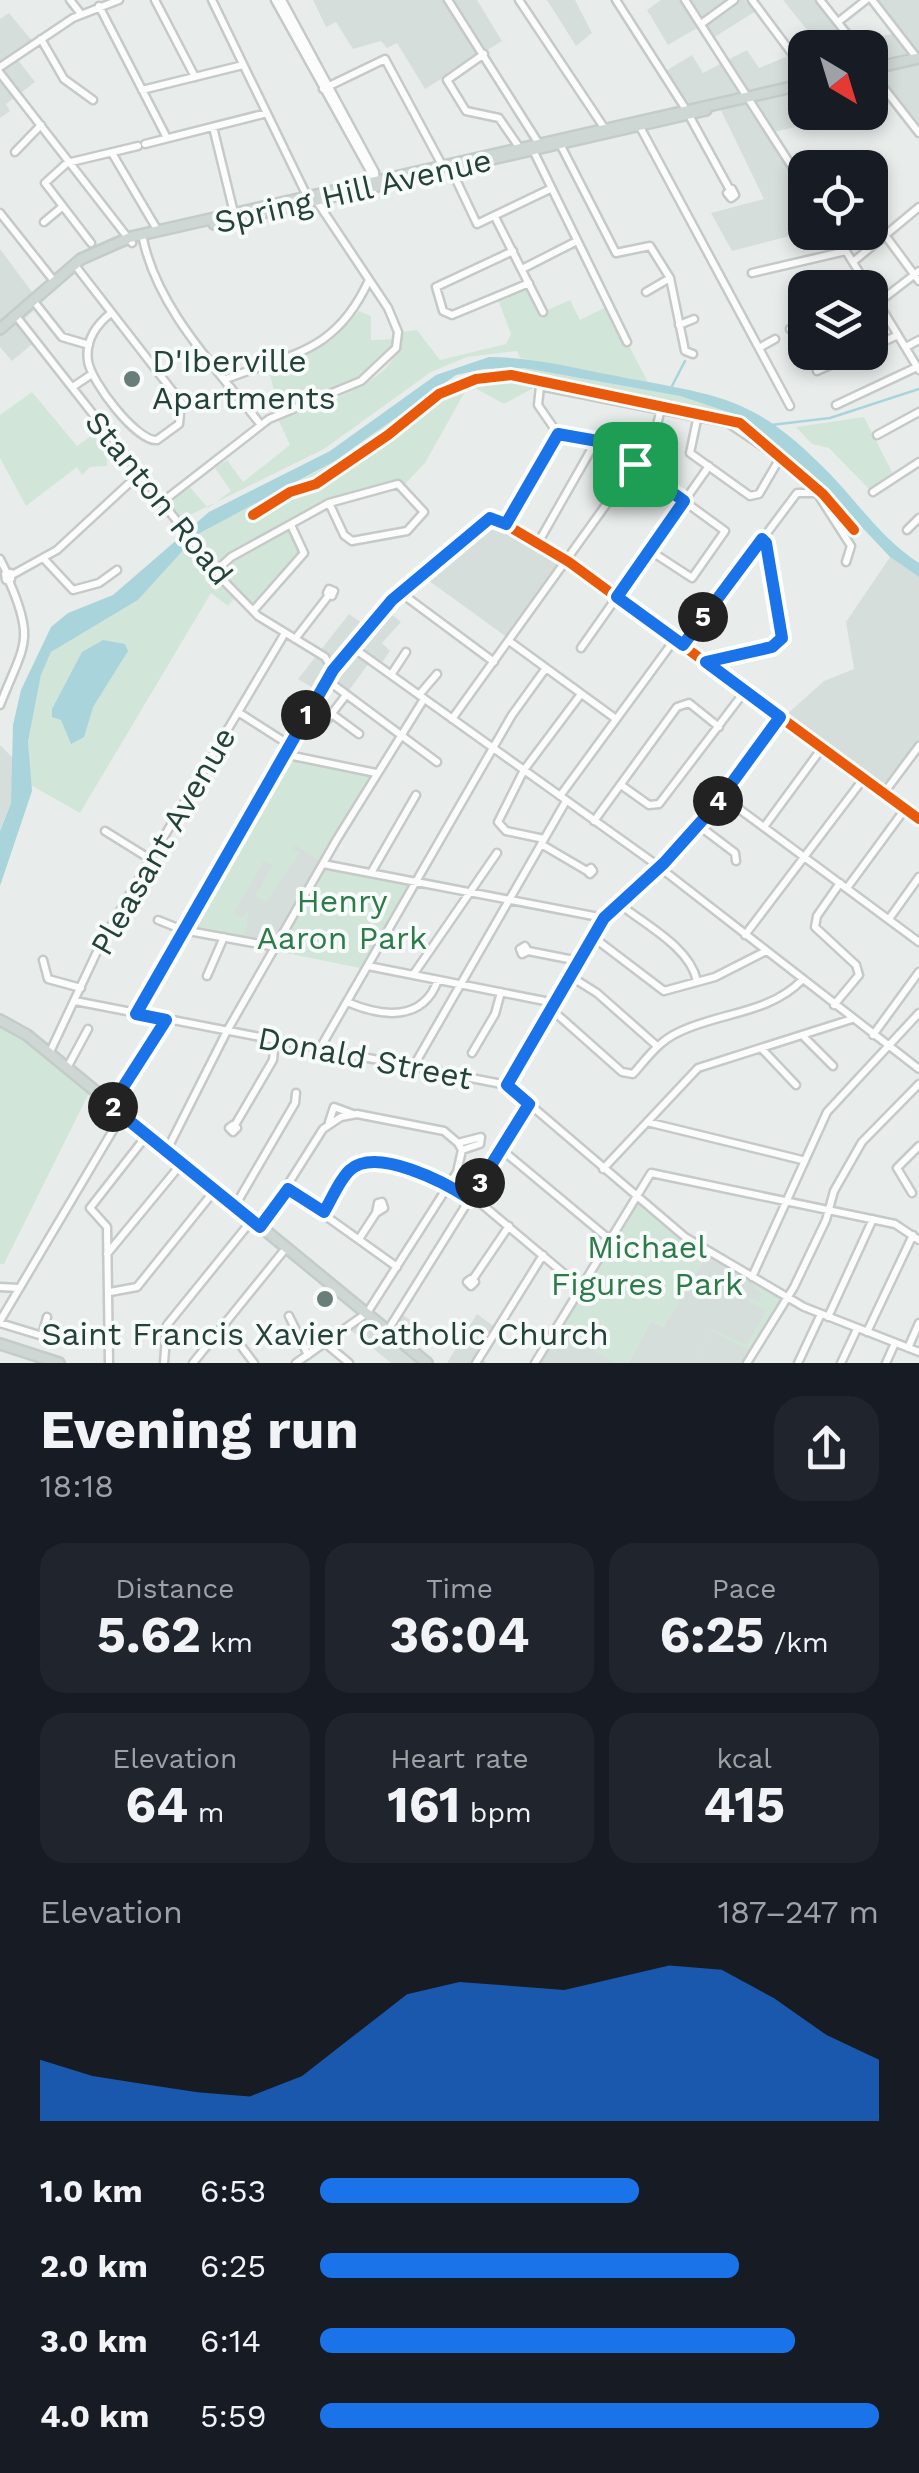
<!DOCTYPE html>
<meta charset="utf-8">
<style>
body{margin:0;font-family:"Work Sans",sans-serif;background:#20242c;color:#f1f3f6;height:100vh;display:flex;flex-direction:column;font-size:38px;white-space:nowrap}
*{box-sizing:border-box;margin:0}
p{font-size:32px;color:#9ea1a6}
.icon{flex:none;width:55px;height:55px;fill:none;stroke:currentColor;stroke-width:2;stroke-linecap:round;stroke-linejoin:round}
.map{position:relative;height:1363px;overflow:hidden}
.sheet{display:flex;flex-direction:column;background:#171b24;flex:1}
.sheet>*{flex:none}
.needle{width:65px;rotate:142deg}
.fabs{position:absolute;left:788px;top:30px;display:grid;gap:20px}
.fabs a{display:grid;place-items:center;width:100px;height:100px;border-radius:20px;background:#171b24;box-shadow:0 5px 15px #0003;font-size:50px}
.pin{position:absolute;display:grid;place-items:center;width:85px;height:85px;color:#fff;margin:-42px;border-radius:20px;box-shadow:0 5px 15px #0006}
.km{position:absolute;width:50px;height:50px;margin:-25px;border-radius:50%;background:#222;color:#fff;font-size:28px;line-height:50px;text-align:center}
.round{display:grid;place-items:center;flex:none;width:105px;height:105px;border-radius:30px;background:#20242c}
.headline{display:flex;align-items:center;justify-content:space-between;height:170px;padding:0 40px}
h1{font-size:55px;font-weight:700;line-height:75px}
.stats{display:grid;grid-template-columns:repeat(3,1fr);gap:15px;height:170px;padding:10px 40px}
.stats div{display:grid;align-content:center;border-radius:25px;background:#20242c;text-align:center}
.stats b{font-size:50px;font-weight:700}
.stats small{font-size:28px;font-weight:400}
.stats p{font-size:28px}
.chart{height:280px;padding:20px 40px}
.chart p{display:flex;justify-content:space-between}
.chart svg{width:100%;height:180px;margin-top:10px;fill:#1a73e8;opacity:.7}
ul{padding:0 40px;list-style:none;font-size:32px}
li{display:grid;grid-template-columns:160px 120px 1fr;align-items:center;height:75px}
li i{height:25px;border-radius:12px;background:#1a73e8}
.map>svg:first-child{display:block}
.built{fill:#d6dedb}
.green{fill:#d1e6d8}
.water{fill:#a9d4db}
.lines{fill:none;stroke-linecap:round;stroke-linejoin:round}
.stream{stroke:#a9d4db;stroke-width:2.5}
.minor-casing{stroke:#c5cac8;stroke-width:11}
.major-casing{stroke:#c3ccc9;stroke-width:14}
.minor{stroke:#fcfcfc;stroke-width:6}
.major{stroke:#cfd7d5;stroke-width:9}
.cycleway-casing{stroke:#f7fbf9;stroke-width:16}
.cycleway{stroke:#e8590c;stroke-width:10}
.route-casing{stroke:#fff;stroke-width:20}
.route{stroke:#1a73e8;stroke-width:12}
.poi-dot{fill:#697e78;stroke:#f7fbf9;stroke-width:4}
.labels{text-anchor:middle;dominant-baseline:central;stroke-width:8;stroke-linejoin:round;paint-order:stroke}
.street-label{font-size:32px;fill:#24423a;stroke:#f7fbf9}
.poi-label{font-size:32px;fill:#24423a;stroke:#f7fbf9;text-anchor:start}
.park-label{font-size:32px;fill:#2d7a4b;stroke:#f7fbf9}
</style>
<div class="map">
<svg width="919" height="1363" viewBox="0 0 919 1363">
<rect width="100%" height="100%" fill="#e8edeb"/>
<path class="built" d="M313 0H477L502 41 425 89 397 43 387 48 381 41 353 49 336 22 326 27Z
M547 0H575L592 33 576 46Z
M661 0H748L756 11 713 38 704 24 668 45 647 10Z
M783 0H818L851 41 898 33 873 0H919V130L897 102 870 110V48L807 47 816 41Z
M9 13 33 42 14 55 35 82 6 104 10 111 0 118V19Z
M805 49V112L858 113 769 133 805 191V232L732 251 711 213 764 199 716 100 685 107 664 72 692 55 703 73 747 50 759 68Z
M0 249 41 304 22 321 37 340 12 361 0 347Z
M491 524 502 525 565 562 508 638 425 578Z
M890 557 919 577V739L882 786 785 716 824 681 854 669 846 622Z
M386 610 401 622 382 643 390 651 381 664 372 659 347 693 326 677 316 690 298 679 349 614 370 629Z
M0 745 14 759 11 803 0 830Z
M283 754 376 773 276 947 183 930Z
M708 1252 784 1296 745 1363H628L651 1321 663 1327Z
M402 1314 419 1326 405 1347 424 1363H391L349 1329 366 1316 388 1333Z
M477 1314 499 1330 482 1359 487 1363H447Z
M557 1328 616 1363H536Z"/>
<path class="green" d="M529 283 543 312 570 300 580 320 608 306 648 382 520 358 517 351 467 357 431 372 324 449 178 521 165 504 190 487 208 508 231 491 215 468 227 460 243 482 290 445 278 419C318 403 401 385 402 332L417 330 440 360 506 344 511 334 497 297Z
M359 311 371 316V340L394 339C381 383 316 395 279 410L268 367 331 341Z
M523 368 680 396 724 410 740 416 801 464 795 480 780 468 783 457 730 421 667 405 657 407 541 384 504 404 473 387 466 390 425 463 405 484C364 481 324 505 289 523L303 550 253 606 198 546V534C243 508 291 488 335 461 412 415 424 369 523 368Z
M32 392 77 446 98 431 106 443 107 466 90 467 82 475 77 467 26 506 0 458V415Z
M864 417 893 474 869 489 829 448 812 444 796 427Z
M191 542 237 595 228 606 211 593 80 813 29 784 28 743 41 675 51 652 138 600Z
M284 756 372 775 321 862 294 844 292 848 299 853 266 902 255 896 273 865 264 860 234 913 242 918 249 911 244 938 187 927Z
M323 866 413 883 365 969 276 951Z
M0 1026 39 1049 89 1093 4 1264H0Z
M634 1197 708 1252 663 1327 651 1321 628 1363H616L557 1328Z
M757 1283 781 1297 751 1351 713 1332 694 1363 713 1330 747 1345 766 1311 742 1296 759 1302 762 1293 754 1288Z"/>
<path class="water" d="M489 357C532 357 574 368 617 376 711 395 750 393 822 466 855 498 880 538 919 563V577L890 557 809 471 740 416 680 396 524 368 484 369 456 375 335 461 198 534 138 600 51 652 41 675 28 742 32 791 0 886V831L11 803 13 725 21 690 51 627 68 613 113 595 209 512 330 451 436 375Z
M103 640 125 644 128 651 93 707 84 737 71 744 61 720 52 717V709L82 652Z"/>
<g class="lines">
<path class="stream" d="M672 386 685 361
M771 425 830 418 919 389"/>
<defs>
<path id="minor" d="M70 0 81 14
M155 0 195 77
M212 0 307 196
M275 0 375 180
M282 0 375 172 376 185
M448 0 541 147
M519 0 607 132
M616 0 685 108 730 190
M685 0 805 187
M752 0 805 71
M820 0 858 48
M872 0 917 58
M99 6 167 138
M838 22 866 0
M701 24 734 0
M41 39 64 79 93 100
M484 54 447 80 466 111 499 118 519 147
M870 63 873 74 919 133
M0 67 73 18 119 0
M0 73 132 243
M323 89 385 59 442 165 451 169 477 224 550 189
M142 90 243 65
M639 125 790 406
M213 127 234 213
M145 144 267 113
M560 144 616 253 650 246 670 278 685 351 693 354
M531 146 627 342
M15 152 41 125
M112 153 158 231
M732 189 735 195 731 198 727 193Z
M0 213 54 281
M495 217 543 312
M44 222 62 207
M834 232 869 288
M142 234C155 307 217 369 261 425
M885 235 919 281
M91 243 45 183 67 163 138 146
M513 251 436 287 443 311 452 315 529 283
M853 262 919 207
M74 264 181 402 179 424 157 440C137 442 91 382 88 361 85 341 96 325 111 313
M522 269 577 241
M752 273 846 251
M870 289 919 370
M646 292 670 278
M36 304 62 337 89 345
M870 309 919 271
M16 316 224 581 258 616 325 657 333 670
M679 325 694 319
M790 329H805
M906 347 919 340
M759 348 775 339
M870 348 898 335
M817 371 859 352
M226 379C294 353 336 352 369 280
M74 386 92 374
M836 405 917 367
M558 434 603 442 725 531 692 578 649 550
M877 435 919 412
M873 492 919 462
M166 499 269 419 361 381 396 348 398 332 388 308 316 200
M507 524 558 434 538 405 540 386 728 423 780 458 759 494 750 496 690 453 698 415
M907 530 919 518
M538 543 596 441
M0 559 7 573
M45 560 73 590 99 583 117 570
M216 571 231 557 329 503 398 484 424 512 407 531 352 541 344 535 329 503
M11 573V579L6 580 5 574Z
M12 575 57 550 138 475
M329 589 334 591 332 596 327 593Z
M401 593 494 662
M253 611 304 553 291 525
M295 639 329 595
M509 641 616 719
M683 645 797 493H817L851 546 846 562
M352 647 654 863 919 1069
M581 648 709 466
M706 662 772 647 782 638 783 627 762 539
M391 675 406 652
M327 680 437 762
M419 695 437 674
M0 705C23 646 36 642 9 581
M238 712 288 744
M332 714 359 734
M452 719 654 438 661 408
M320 729 346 695
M283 754 376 773
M621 785 649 805 659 804 745 691
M884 793 919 746
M560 796 675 639
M723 797 919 942
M594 821 677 707 689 703 719 727
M698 825 735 853 736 861
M764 827 822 748
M105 831 150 859
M544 839 506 831 498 822 524 770 581 694
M541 844 587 871
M323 864 604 918
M591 868 593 871 590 874 587 871Z
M371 873 416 795
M847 888 905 809
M618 903C644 924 690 947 697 981
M889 919 919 877
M158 920 183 930 276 947
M745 935 864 778
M593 937 664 991 715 977 766 951
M525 946 528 951 522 954 520 949Z
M528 951 579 961
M43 960 48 979 81 988
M368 966 555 1003
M413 975 497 853
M207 976 224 937
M570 976 597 993 657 1046
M75 1001 507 1085 685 1237 804 1307 919 1352
M347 1002C382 1017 423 1022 438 980
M834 1005 859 975 856 965 815 927 817 916 840 883
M551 1009 622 1072 633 1074C647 1058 659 1041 679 1032 720 1012 769 1014 802 980
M136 1014 333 670 393 600 493 517 569 562 919 819
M873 1035 919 972
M804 1037 833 1066
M762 1049 796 1085
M319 1050 512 715 546 668
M472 1053 495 1014 501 992
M49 1054 102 941 285 633
M67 1068 88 1029
M412 1069 566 801
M507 1085 604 918 664 863 715 805 780 717
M112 1105 166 1020
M329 1122 334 1107 353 1114
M647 1122 802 1160
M233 1125 237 1128 233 1132 229 1128Z
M235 1125 273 1060 275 1041
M458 1143 481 1137 480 1144 462 1150
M501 1149 609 1239
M167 1150 227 1031 337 839 424 699
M603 1169 698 1068 852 1019
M288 1189 397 1267
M912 1193 897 1168 919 1146
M472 1196 580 1287
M382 1202 384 1208 376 1213 378 1203Z
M235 1206 295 1103 296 1093
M325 1212C332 1199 339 1180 350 1170 376 1146 446 1183 470 1199
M261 1227 323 1129 341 1117 357 1114 444 1131 458 1143
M359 1239 376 1213
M107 1254 182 1163
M752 1277 827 1112 919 1013
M471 1279 475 1282 471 1286 467 1282Z
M473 1279 509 1226
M0 1287 18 1288
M110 1292 137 1287 215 1190
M289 1316 308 1355
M828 1317 873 1219
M0 1321 122 1115
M0 1323 49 1338
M388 1330 529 1104
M867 1332 913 1235
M42 1336 47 1317
M238 1342 254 1363
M325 1343 349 1363
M908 1348 919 1323
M109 1363 107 1227 90 1208 147 1135
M164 1363 167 1325 252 1220
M193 1363 286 1248
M296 1363 367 1313 457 1172 462 1150 458 1143
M476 1363 543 1255
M535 1363 651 1173 895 1224 919 1240
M747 1363 794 1287 826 1220 834 1191 862 1142 919 1084
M798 1363 821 1314
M841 1363 857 1329
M886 1363 895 1343"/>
<path id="major" d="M870 69 919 58
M453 168 706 110
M214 224 438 172
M0 329 81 259 131 237 805 84
M0 1020 27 1035 427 1363
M0 1344 59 1363"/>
</defs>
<use href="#minor" class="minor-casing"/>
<use href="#major" class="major-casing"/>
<use href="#minor" class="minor"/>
<use href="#major" class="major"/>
<defs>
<path id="cycleway" d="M253 515 290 492 316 484 388 435 439 394 476 379 511 375 740 423 823 494 854 530
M136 1014 333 670 393 600 493 517 569 562 919 819"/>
</defs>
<use href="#cycleway" class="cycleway-casing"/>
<use href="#cycleway" class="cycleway"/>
</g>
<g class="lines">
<defs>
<path id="route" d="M558 434 603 442 684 501 617 597 683 645 762 539 766 543 782 638 772 647 706 662 780 717 715 806 664 863 604 918 507 1085 529 1104 470 1199C446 1183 376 1146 350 1170 339 1180 332 1199 324 1212L288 1189 260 1227 111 1106 166 1020 136 1014 333 670 392 600 490 518 506 524Z"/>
</defs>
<use href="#route" class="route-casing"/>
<use href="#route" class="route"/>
</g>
<g class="poi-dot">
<circle cx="132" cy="379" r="10"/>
<circle cx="325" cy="1299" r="10"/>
</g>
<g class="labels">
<g class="street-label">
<text transform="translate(353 191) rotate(-13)">Spring Hill Avenue</text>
<text transform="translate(159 498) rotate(51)">Stanton Road</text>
<text transform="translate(163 841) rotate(-60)">Pleasant Avenue</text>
<text transform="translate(365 1058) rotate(11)">Donald Street</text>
</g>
<g class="poi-label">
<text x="152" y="361">D'Iberville<tspan x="152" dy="37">Apartments</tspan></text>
<text x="325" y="1334" text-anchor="middle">Saint Francis Xavier Catholic Church</text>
</g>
<g class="park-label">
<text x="342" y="901">Henry<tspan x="342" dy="37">Aaron Park</tspan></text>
<text x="647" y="1247">Michael<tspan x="647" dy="37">Figures Park</tspan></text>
</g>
</g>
</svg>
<div class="fabs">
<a><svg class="needle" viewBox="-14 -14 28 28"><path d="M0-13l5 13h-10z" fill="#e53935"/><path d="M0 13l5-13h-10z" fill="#9ea1a6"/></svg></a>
<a><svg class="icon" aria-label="locate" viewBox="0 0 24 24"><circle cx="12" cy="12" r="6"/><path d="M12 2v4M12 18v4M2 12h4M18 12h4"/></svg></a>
<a><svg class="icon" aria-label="layers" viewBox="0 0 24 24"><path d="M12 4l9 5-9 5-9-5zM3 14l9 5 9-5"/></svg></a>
</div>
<div class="pin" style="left:635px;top:464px;background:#1e9e55"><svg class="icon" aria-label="arrive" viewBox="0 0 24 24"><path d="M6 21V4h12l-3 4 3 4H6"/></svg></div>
<b class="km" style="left:306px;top:715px">1</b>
<b class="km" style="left:113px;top:1107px">2</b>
<b class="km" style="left:480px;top:1183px">3</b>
<b class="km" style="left:718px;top:801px">4</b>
<b class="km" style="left:703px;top:617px">5</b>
</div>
<section class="sheet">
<div class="headline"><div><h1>Evening run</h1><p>18:18</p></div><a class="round"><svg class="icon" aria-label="share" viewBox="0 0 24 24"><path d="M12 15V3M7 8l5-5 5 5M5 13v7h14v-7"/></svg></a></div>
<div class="stats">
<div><p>Distance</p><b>5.62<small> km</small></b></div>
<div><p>Time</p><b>36:04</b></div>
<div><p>Pace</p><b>6:25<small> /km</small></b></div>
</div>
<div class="stats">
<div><p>Elevation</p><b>64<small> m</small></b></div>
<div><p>Heart rate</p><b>161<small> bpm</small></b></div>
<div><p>kcal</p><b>415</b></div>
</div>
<div class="chart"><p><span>Elevation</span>187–247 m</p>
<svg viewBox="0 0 160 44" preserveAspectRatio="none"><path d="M0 44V29L10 33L20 35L30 37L40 38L50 33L60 23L70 13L80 10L90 11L100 12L110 9L120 6L130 7L140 14L150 23L160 29V44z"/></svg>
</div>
<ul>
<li><b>1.0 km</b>6:53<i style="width:57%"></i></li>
<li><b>2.0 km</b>6:25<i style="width:75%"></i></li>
<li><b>3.0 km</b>6:14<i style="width:85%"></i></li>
<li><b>4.0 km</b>5:59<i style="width:100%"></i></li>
</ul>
</section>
